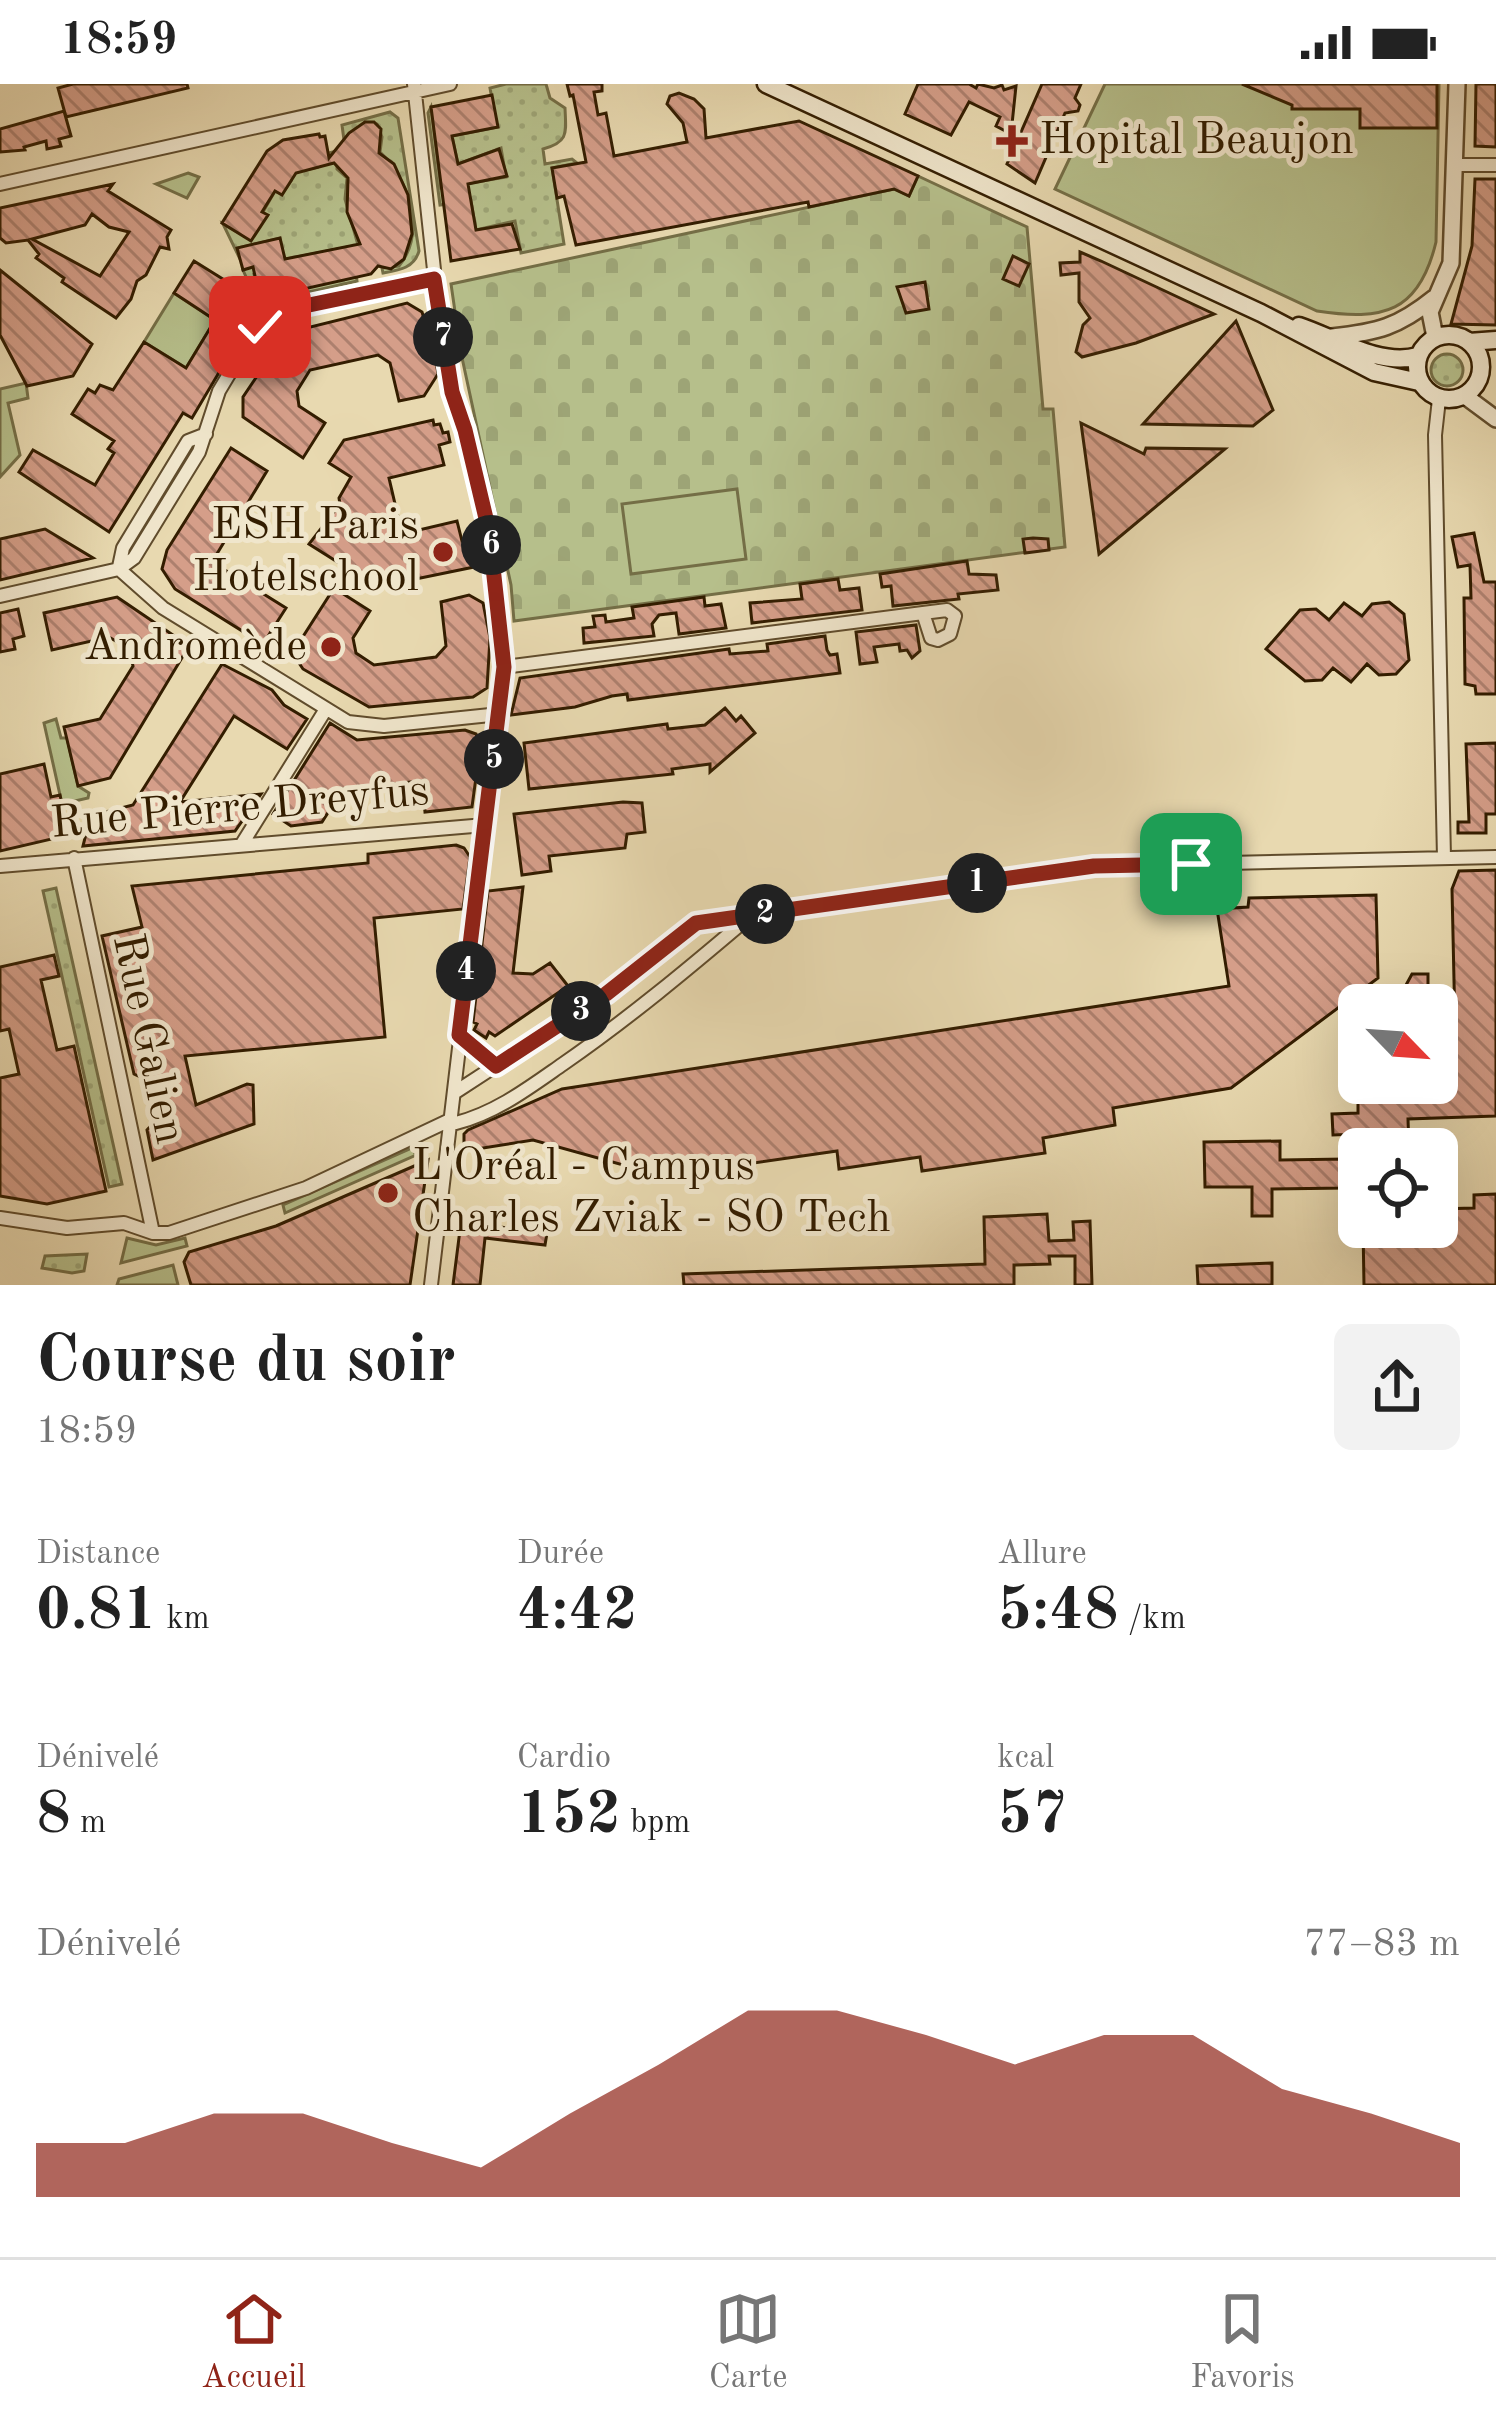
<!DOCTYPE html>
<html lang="fr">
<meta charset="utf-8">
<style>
body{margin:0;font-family:"Old Standard TT",serif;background:#f2f2f2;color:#222;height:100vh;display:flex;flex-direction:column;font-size:45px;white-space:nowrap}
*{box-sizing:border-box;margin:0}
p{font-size:39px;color:#767676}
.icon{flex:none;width:66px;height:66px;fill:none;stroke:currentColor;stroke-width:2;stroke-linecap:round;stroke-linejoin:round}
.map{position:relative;height:1201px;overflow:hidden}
.panel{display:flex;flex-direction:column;background:#fff;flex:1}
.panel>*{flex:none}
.needle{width:78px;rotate:115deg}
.tools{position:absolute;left:1338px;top:900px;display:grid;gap:24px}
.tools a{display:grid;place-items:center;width:120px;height:120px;border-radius:18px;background:#fff;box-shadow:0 12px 48px #0002;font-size:60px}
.pin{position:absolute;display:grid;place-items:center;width:102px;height:102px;color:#fff;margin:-51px;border-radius:24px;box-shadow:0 6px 18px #0006}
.km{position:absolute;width:60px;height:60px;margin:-30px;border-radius:50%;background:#222;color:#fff;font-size:33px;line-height:60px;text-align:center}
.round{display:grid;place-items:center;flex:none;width:126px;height:126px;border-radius:18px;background:#f2f2f2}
.head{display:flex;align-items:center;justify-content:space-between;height:204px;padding:0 36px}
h1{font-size:66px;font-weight:600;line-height:90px}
.stats{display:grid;grid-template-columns:repeat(3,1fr);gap:18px;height:204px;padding:12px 36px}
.stats div{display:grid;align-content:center}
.stats b{font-size:60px;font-weight:600}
.stats small{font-size:33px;font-weight:400}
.stats p{font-size:33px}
.chart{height:336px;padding:24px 36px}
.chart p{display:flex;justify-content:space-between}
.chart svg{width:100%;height:216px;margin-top:12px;fill:#8f2418;opacity:.7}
.status{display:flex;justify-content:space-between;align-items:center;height:84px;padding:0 60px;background:#fff;direction:ltr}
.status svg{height:33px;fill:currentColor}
.tabs{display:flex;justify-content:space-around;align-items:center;height:168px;border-top:3px solid #e0e0e0;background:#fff;font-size:33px;color:#767676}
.tabs a{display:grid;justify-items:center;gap:6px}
.tabs .selected{color:#8f2418}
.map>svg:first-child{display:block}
.grass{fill:url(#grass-dots);stroke:#746e46;stroke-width:3}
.cemetery{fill:url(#cemetery-stones);stroke:#746e46;stroke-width:3}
.green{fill:#b6bf8b;stroke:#746e46;stroke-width:3}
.building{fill:url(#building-back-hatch);stroke:#331d00;stroke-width:3;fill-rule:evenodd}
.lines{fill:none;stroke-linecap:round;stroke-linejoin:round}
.minor-casing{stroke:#604c2c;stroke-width:16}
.tertiary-casing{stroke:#604c2c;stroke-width:20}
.secondary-casing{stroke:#331d00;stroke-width:21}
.minor{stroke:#f0e6cc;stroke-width:12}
.tertiary{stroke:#f0e6cc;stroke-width:15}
.secondary{stroke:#f0e6cc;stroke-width:16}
.route-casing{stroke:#fff;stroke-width:24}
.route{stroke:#8f2418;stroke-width:15}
.poi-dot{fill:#8f2418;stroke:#f0e6cc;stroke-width:4.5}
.labels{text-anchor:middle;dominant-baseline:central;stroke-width:10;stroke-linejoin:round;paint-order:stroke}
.poi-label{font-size:45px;fill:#331d00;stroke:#f0e6cc;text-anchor:start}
.street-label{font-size:45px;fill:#331d00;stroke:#f0e6cc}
</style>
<div class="status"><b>18:59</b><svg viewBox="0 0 49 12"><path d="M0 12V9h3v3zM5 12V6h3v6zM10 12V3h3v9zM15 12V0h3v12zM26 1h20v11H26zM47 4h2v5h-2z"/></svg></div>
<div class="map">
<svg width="1496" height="1201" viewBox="0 0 1496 1201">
<defs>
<pattern id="grass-dots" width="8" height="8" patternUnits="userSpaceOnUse" patternTransform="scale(3)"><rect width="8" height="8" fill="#b6bf8b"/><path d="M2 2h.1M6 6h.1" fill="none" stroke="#9da476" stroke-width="1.8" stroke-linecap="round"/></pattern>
<pattern id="cemetery-stones" width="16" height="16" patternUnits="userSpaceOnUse" patternTransform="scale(3)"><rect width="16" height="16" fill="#b6bf8b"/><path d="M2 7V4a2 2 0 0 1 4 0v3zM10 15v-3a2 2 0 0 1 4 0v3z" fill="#9da476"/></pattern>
<pattern id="building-back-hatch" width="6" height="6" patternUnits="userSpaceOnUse" patternTransform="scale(3)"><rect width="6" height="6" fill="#d59e89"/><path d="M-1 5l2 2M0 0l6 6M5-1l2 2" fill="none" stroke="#ad806e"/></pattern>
</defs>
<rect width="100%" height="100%" fill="#e8d9b0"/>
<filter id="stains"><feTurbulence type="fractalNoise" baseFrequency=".00167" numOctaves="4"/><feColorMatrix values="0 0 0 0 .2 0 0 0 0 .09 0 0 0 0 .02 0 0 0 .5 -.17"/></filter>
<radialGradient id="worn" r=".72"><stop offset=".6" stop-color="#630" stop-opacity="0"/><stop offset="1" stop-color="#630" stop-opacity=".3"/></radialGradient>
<path class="grass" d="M506 0H546L550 14 565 24C566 49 569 58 543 65L545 80 572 75 577 79 552 84 564 160 521 169 515 137 476 146 471 117 440 121 428 29 431 23 441 104 506 93 501 64 458 80 452 52 497 43 490 4Z
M390 28 398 34 419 167C414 184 400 186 383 189L382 184 399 182C427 148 408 94 380 68L382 53 377 40 365 38 344 56 342 41Z
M337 67V85L347 94 345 115 358 161 281 176 254 190 259 209 267 208 269 213 356 190 357 197 287 213 261 227 243 186 282 165 280 154 238 164 240 175 223 140 246 153 267 132 263 128 275 107 282 110 291 97 282 91 318 83 329 74V69Z
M1431 286a16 16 0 1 1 32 0a16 16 0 1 1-32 0Z
M56 804 122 1100 109 1103 43 807Z
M87 1170 84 1187 72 1189 42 1184 45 1172Z"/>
<path class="cemetery" d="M918 92 1027 143 1043 325H1053L1065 463 514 537 511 501 461 269 451 200 894 105 909 112Z"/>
<path class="green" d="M1105 0H1439L1436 158C1419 229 1383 237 1317 227L1055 105Z
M188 89 199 93 187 114 156 100Z
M174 209 215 236 186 284 144 258Z
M26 299 28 314 8 319 20 371 0 393V305Z
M737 405 746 475 631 490 622 420Z
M56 635 61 654H67L78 702 89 709 88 714 62 720 44 639Z
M412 1064 416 1071 285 1129 283 1121Z
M127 1154 156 1161 185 1154 187 1162 121 1179Z
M173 1181 178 1201H117L119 1195Z"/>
<path class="building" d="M73 0H187L188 4 66 33 58 4Z
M567 0H602V7L594 8 598 31 606 29 614 72 687 58 683 39 667 20 670 12 679 9 694 15 704 25 706 54 799 37 918 92 909 112 894 105 809 123 808 118 576 161 564 112 557 114 552 84 586 78 573 11 570 12Z
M918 0H969L976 4 978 0 994 4 1002 1 1004 6 1016 2 1011 50 996 42 1000 33 969 18 951 51 905 30Z
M1042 0H1081L1075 14 1080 21 1078 27 1065 29 1035 99 1007 80Z
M1242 0H1437V44H1360V25H1292V21Z
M1476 0H1496V63L1475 62Z
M492 11 498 43 452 52 458 80 499 65 507 92 468 100 476 146 512 140 520 165 451 177 431 23Z
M64 27 71 52 59 55 61 62 47 65 46 57 24 63 25 66 0 68V45Z
M365 38H374L381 45 379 69 394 80 408 111 412 150 404 175 391 185 378 182 371 190 268 213 267 208 259 210 253 183 243 186 237 164 280 154 285 175 360 160 347 128 348 94 334 79 296 89 282 111 275 107 262 128 268 131 251 157 222 139 267 67 283 56 319 50 320 53 325 52 329 74 349 49Z
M1475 95H1496V241L1451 240 1472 162Z
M113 100 108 107 171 146 167 153 169 165 160 163 146 191 137 197 131 215 116 234 62 198 64 194 36 174 39 170 28 156 6 159 0 154V124ZM92 130 109 143 129 148 100 192 32 155 85 141Z
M1080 168 1101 177 1214 230 1136 259 1082 273 1076 268 1083 241 1090 234 1079 218V189L1061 191 1060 179 1080 178Z
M1013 172 1029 180 1019 202 1003 195Z
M194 177 226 197 214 217 242 234 246 243 192 334 183 329 109 448 19 388 33 366 95 401 114 369 108 365 114 357 72 330 88 305 95 309 100 301 113 306 144 258 186 284 215 236 174 209Z
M0 186 92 260 73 292 27 302 0 251Z
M925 198 929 225 906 229 897 203Z
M407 219 422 228 435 271 438 290 424 312 399 317 390 279 378 271 310 286 297 307 299 322 325 339 303 374 243 333V313L286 249Z
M1236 237 1273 326 1253 342 1143 340Z
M433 336 434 341 440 340 443 349 448 348 450 358 439 361 444 381 389 394 402 450 457 437 462 457 469 456 474 483 377 503 309 460 340 420 339 414 351 393 329 379 344 356Z
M1081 339 1144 370 1146 364 1225 365 1099 470Z
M231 364 267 387 212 478 286 524 263 560 175 505 162 485 167 466Z
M45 445 93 474 0 496V455Z
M1474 449 1484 498H1496V610H1476L1475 602 1465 600 1464 514H1471L1470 481 1458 483 1452 453Z
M1033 454 1048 455 1049 466 1025 469 1023 455Z
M967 477 969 490 996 491 998 506 958 510 959 515 893 522 891 502 882 503 880 490Z
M838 495 840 506 859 504 862 526 752 539 750 519 802 515 800 500Z
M334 504 370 527 353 554 356 569 374 581 436 573 446 562 441 518 469 511 483 519 490 554 487 604 473 613 369 623 303 585 297 576V562Z
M117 513 189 562 110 694 78 702 64 643 100 635 133 582 129 565 109 553 52 566 44 529Z
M704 513 705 522 721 520 726 544 679 550 676 529 659 531 652 540 654 552 584 559 583 544 595 543 593 532 605 531 606 538 634 534 632 523Z
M1389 518 1404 530 1409 576 1396 590 1379 591 1367 580 1351 598 1333 584 1322 596 1305 597 1266 565 1300 526 1316 525 1329 536 1344 519 1362 532 1372 520Z
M18 525 24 552 13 555 15 565 0 568V529Z
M916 541 920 567 912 574 907 566 900 567 899 560 874 563 877 578 860 580 856 548Z
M825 552 827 566 830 571 837 570 840 589 628 616 627 610 612 612 575 623 511 631 520 594 729 565 730 570 768 567 767 560Z
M222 580 272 606 284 621 307 635 287 665 234 632 180 718 261 710 235 747 83 762 87 746 101 729 133 721Z
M725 624 736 637 741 632 755 649 710 688V680L672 685 673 690 529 705 524 659 667 640 668 645 705 641Z
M330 639 357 656 465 646 476 650 480 664 472 723 425 728 422 697 343 705 322 738 291 742 273 730Z
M1496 659V730H1486V749H1458V738H1469L1466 660Z
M44 680 51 713 60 711 69 751 0 767V690Z
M623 718 642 719 645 748 627 750 625 764 549 772 551 787 522 791 514 730Z
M456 761 464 764 470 773 463 825 374 834 385 953 185 972 196 1021 247 1000 253 1001 254 1040 153 1076 147 1046 160 1032 150 1017 153 999 134 990 102 852 142 843 132 802 368 779V770Z
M1496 786V1032L1408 1035 1409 1065H1359V1050L1333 1051 1332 1030 1358 1029V999H1437V942H1455L1452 805 1459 787Z
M523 803 513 889 533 890 550 879 568 902 495 952 489 948 486 954 474 946 477 940 473 938 488 807Z
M1376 811 1378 894 1231 1004 1113 1024 1115 1041 1043 1054 1045 1069 922 1087 920 1073 839 1085 837 1067 663 1092 533 1056 464 1067V1050L468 1046 562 1005 1229 902 1217 825 1248 823 1249 814Z
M54 871 59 892 41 896 57 966 74 962 106 1107 47 1120 0 1112V994L19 990 9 945 0 947V883Z
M1412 890H1428V912H1405V903Z
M1280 1057V1076L1345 1075V1104L1272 1105V1132H1252V1103H1205L1204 1058Z
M428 1076 410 1201H191L184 1178 189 1168 276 1142Z
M1496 1110V1201H1364L1363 1143H1437V1125L1474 1124V1111Z
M1047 1130 1049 1157 1074 1156 1073 1138 1090 1137 1092 1201H1075V1172H1049L1050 1180 1014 1181V1201H684L683 1190 985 1180 984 1133Z
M461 1138 547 1149 545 1161 485 1154 480 1201H453Z
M1272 1179V1201H1198L1197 1182Z"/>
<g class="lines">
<defs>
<path id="minor" d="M414 0 435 195 451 308 465 347 489 447 504 583 431 1201
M1457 81H1496
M0 100 450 0
M1439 315 1435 351 1444 774
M119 483 123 464 188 357 206 350
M119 485 163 524 348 638 384 642 500 630
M0 512 119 485 134 474 199 368 219 307 253 250 268 234 290 225 435 195
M504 583 923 529 947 526 955 532 950 550 938 556 931 554 923 529
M242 760 326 625
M74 774 153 1149
M0 782 485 741
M459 951 496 983
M454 1009 606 910 696 839 1094 782 1496 773
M0 1134 67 1144 124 1139 153 1149H169L306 1104 450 1036 456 1039C496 1029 530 1003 563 980 628 935 688 885 748 834"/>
<path id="tertiary" d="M1332 253C1378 248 1398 243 1434 214
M1435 253 1430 228 1451 179 1457 0
M1465 312 1496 335"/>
<path id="secondary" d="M766 0 1261 229 1374 288 1419 298
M1299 242C1335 254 1380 283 1418 272
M1417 283a32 32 0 1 1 64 0a32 32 0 1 1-64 0Z
M1469 258 1496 256"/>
</defs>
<use href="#minor" class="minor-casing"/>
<use href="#tertiary" class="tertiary-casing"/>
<use href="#secondary" class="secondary-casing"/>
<use href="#minor" class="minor"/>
<use href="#tertiary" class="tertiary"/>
<use href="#secondary" class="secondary"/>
</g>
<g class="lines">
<defs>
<path id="route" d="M260 243 268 234 290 225 434 195 452 308 465 346 489 447 504 583 459 951 496 982 606 910 696 839 1094 782 1191 780"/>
</defs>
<use href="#route" class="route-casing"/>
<use href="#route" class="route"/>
</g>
<g class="poi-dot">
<path d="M1006 39h12v12h12v12h-12v12h-12v-12h-12v-12h12z"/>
<circle cx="443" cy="468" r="12"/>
<circle cx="331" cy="563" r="12"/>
<circle cx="388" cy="1109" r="12"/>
</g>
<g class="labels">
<g class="poi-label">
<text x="1039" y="57">Hopital Beaujon</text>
<text x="419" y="442" text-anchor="end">ESH Paris<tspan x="419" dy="52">Hotelschool</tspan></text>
<text x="307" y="563" text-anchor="end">Andromède</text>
<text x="412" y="1083">L'Oréal - Campus<tspan x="412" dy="52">Charles Zviak - SO Tech</tspan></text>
</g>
<g class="street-label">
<text transform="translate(240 725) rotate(-5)">Rue Pierre Dreyfus</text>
<text transform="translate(147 955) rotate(78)">Rue Galien</text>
</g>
</g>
<rect width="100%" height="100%" filter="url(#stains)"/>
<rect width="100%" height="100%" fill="url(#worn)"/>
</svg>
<div class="tools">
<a><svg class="needle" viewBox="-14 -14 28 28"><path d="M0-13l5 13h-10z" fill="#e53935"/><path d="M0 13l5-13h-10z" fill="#767676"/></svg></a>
<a><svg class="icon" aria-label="locate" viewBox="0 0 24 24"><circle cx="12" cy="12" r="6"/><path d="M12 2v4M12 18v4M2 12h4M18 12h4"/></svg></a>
</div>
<div class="pin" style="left:1191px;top:780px;background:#1e9e55"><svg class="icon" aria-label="arrive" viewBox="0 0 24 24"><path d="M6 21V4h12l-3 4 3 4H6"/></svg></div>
<div class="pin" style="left:260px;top:243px;background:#d93025"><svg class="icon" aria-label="check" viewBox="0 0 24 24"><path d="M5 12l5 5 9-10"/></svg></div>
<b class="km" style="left:977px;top:799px">1</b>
<b class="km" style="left:765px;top:830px">2</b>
<b class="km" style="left:581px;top:927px">3</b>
<b class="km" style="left:466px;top:887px">4</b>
<b class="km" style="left:494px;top:675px">5</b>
<b class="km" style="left:491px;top:461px">6</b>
<b class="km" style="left:443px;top:253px">7</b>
</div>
<section class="panel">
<div class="head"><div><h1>Course du soir</h1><p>18:59</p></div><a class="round"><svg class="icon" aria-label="share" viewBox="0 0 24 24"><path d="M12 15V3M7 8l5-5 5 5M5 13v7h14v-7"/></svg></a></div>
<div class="stats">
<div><p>Distance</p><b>0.81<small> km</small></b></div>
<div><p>Durée</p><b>4:42</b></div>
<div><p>Allure</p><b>5:48<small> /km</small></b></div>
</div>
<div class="stats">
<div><p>Dénivelé</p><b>8<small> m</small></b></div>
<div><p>Cardio</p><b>152<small> bpm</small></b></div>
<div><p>kcal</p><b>57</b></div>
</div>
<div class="chart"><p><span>Dénivelé</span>77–83 m</p>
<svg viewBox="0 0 160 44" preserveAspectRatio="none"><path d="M0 44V33L10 33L20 27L30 27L40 33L50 38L60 27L70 17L80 6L90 6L100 11L110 17L120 11L130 11L140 22L150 27L160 33V44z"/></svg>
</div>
</section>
<nav class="tabs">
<a class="selected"><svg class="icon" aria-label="home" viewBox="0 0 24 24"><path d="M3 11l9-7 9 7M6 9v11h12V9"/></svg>Accueil</a>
<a><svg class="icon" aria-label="map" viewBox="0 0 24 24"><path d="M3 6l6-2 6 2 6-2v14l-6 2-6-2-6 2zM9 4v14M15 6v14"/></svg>Carte</a>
<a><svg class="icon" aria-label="saved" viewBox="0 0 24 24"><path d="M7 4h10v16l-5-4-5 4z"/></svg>Favoris</a>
</nav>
